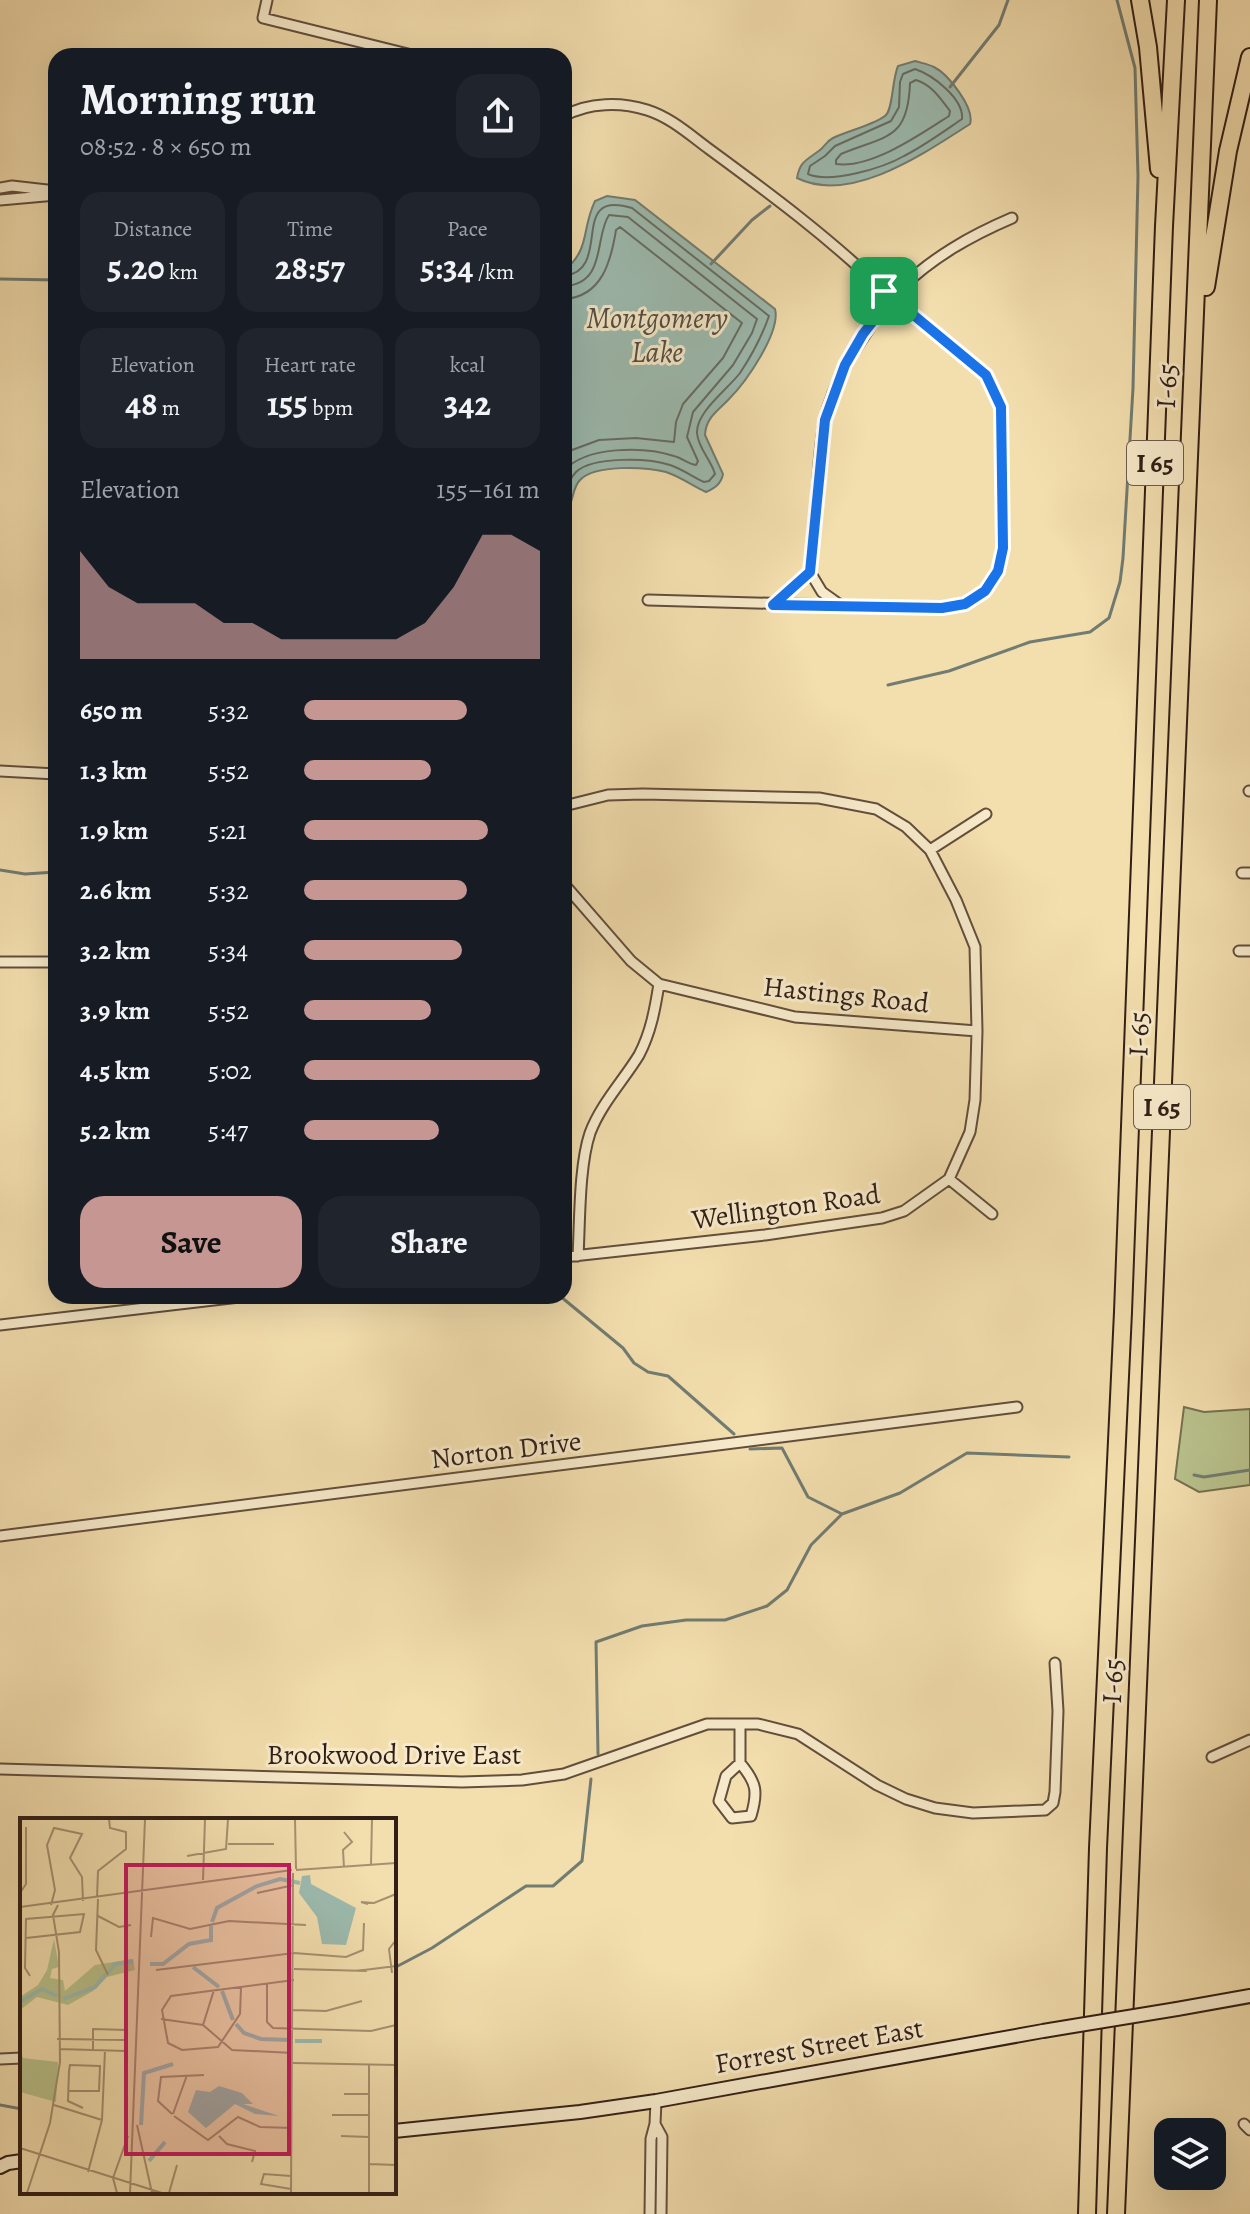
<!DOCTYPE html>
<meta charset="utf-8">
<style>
body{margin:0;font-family:Alegreya,serif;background:#20242c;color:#f1f3f6;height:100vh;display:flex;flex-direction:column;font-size:30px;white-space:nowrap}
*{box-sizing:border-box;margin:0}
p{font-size:26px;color:#9ea1a6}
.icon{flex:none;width:44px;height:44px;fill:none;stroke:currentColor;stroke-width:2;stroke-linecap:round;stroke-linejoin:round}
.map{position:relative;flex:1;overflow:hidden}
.sheet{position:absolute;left:48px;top:48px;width:524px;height:1256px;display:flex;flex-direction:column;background:#171b24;border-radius:24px;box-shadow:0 8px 32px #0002}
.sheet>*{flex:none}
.tools{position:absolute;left:1154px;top:2118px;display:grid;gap:16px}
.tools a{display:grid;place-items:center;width:72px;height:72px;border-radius:16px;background:#171b24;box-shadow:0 8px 32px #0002;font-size:40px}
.pin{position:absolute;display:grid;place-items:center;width:68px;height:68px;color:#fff;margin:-34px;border-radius:16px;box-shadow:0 4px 12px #0006}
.round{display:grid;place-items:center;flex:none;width:84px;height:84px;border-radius:24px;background:#20242c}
.summary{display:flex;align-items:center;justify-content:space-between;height:136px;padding:0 32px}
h1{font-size:44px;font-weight:700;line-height:60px}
.metrics{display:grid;grid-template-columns:repeat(3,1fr);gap:12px;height:136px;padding:8px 32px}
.metrics div{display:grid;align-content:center;border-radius:20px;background:#20242c;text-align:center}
.metrics b{font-size:34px;font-weight:700}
.metrics small{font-size:22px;font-weight:400}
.metrics p{font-size:22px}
.chart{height:224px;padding:16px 32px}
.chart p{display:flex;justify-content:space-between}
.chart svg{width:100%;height:144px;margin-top:8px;fill:#c59692;opacity:.7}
.cta{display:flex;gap:16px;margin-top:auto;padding:16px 32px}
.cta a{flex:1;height:92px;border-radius:24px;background:#c59692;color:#111;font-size:32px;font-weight:700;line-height:92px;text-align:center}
.cta a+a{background:#20242c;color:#f1f3f6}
ul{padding:0 32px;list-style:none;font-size:26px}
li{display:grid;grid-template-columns:128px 96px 1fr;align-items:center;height:60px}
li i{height:20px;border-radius:10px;background:#c59692}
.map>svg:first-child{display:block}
.green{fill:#b9c28c;stroke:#757051;stroke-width:2}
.water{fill:#9cbbb0;stroke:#717c72;stroke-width:2}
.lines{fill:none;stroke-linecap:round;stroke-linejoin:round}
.shore{stroke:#666c63;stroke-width:2}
.stream{stroke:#717c72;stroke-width:3}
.street-casing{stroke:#624e3c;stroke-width:13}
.secondary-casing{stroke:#311e16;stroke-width:16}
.highway-casing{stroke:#311e16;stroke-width:20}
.street{stroke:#f7eaca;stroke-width:9}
.secondary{stroke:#f7eaca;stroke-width:12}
.highway{stroke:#f3deae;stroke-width:16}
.secondary-bridge-casing{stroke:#311e16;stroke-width:16;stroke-linecap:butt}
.secondary-bridge{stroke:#f7eaca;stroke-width:12}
.route-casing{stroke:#fff;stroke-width:16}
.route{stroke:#1a73e8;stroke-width:10}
.labels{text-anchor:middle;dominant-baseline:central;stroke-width:6;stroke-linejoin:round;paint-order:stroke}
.shield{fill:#f7eaca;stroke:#6c5b4c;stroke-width:2}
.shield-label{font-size:26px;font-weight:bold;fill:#311e16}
.street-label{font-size:28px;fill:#311e16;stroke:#f7eaca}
.water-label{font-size:30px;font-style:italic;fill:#514d44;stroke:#f7eaca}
.inset-river{fill:none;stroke:#9cbbb0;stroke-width:4}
.inset-road{fill:none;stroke:#a59171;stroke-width:2}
.view{fill:#c2185b;fill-opacity:0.15;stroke:#c2185b;stroke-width:4}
.inset-edge{fill:none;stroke:#311e16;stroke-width:4}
</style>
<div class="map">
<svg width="1250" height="2214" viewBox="0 0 1250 2214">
<rect width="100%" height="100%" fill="#f3deae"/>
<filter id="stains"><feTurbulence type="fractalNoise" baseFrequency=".0025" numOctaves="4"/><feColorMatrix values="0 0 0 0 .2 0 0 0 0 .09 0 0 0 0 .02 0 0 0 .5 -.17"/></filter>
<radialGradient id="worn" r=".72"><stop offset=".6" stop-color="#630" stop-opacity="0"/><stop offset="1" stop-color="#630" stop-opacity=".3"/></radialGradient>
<path class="green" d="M1184 1407 1204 1412 1250 1409V1485L1199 1492 1175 1479Z"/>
<path class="water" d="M915 61C921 63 928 64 934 67 948 74 975 108 970 124 926 152 851 205 797 178 800 161 807 160 820 150 825 146 827 141 833 138 847 131 877 124 886 115 893 108 892 80 898 66Z
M607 196 635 200 775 309C781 332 746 382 729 399 718 411 706 417 705 435L723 474C721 484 715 488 706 492 693 486 679 476 666 472 646 467 595 464 580 480 571 489 575 503 564 513V271C591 248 581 230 595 201Z"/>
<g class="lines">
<path class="shore" d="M915 69C933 75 964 99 962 119 943 132 924 146 904 156 883 168 830 184 808 174L810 166 825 156 835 146 891 121 899 107 900 82 903 74Z
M916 80C932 85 940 98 950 111L949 116C921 134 871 169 836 164V160L841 154C887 135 908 140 910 83Z
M564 276C614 270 567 188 632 208L769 316C762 336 752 355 740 373 727 390 696 412 697 433 698 448 711 460 715 474L709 481 704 482C693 477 682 469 670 465 649 458 593 456 576 472 567 481 568 491 564 501
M564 286C607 284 594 237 609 215L628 217 757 319 752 333 733 365 693 412 687 437 698 461 696 465C688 464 682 458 674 456 644 446 585 446 564 471
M564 299C602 297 611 261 616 230L620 227 742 323 723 358 683 404 676 422 674 442 636 438 599 440 564 453"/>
<path class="stream" d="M950 87 999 25 1008 0
M711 264 752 220 770 206
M0 279 56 280
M888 685 949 671 1030 642 1090 632 1109 618 1120 582 1123 558 1133 388 1138 176 1135 68 1117 0
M0 870 25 874 56 872
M560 1296 623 1348 634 1363 648 1372 668 1376 734 1434
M750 1449 782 1448 808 1497 842 1514
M1194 1475 1204 1477 1250 1470
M598 1754 596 1642 642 1626 686 1620H725L767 1606 787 1590 811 1545 842 1514 900 1493 967 1453 1069 1457
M394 1968 432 1948 526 1886H553L582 1861 591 1779
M0 2105 22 2109"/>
<defs>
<path id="street" d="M267 0 263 18 416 56
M564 116C589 102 621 102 647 110 670 117 690 135 709 149 769 193 831 239 884 291
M0 188 12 186 56 191
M0 200 56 195
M883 295a10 10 0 1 1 20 0a10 10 0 1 1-20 0Z
M900 289C933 257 970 236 1012 218
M810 572 822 592 843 607
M648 600 942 608 965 604 985 591 998 571 1003 548 1001 407 986 375 899 303
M773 605 810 572C818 523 815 473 824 423 833 378 861 340 887 303
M0 771 56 774
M1249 791H1250
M564 806 608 795 643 794 819 798 876 809 906 827 930 850 956 900 975 947 977 1031 975 1100 970 1132 949 1179 904 1211 882 1218 765 1235 564 1257
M930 850 986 814
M1242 873H1250
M564 884 631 961 659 984 795 1017 977 1031
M1239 951H1250
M0 962H56
M949 1179 992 1214
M578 1256C580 1220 579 1166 590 1133 601 1104 623 1081 639 1055 651 1032 655 1009 659 984
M0 1325 248 1296
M0 1536 1017 1407
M740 1724V1763L726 1776 719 1801 732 1818 751 1816C758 1792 757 1783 740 1763
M1212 1757 1250 1740
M0 1769 462 1782 522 1780 564 1774 707 1724H758L798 1734 877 1785 906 1799 935 1808 973 1813 1045 1810 1053 1803 1055 1792 1058 1711 1055 1663
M0 2059 22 2058
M655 2124 662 2137 661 2214
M1244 2124 1250 2130
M650 2214 651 2139 655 2124 656 2101"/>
<path id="secondary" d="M1177 2009 1250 1996
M394 2131 580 2112 656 2101 1043 2031
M0 2167 8 2163 22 2161"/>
<path id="highway" d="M1140 0 1148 47 1159 169
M1206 287 1228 151 1250 57
M1087 2214 1098 1848 1123 1312 1164 226 1176 0
M1116 2214 1208 0"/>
</defs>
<use href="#street" class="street-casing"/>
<use href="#secondary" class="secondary-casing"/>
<use href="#highway" class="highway-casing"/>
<use href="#street" class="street"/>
<use href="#secondary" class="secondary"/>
<use href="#highway" class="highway"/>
<defs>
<path id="secondary-bridge" d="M1043 2031 1177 2009"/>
</defs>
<use href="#secondary-bridge" class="secondary-bridge-casing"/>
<use href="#secondary-bridge" class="secondary-bridge"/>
</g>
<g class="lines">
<defs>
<path id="route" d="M892 286 902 292 899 303 986 375 1001 407 1003 548 998 571 985 591 965 604 942 608 773 605 810 572 825 420 845 365 863 334 887 303 884 293Z"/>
</defs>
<use href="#route" class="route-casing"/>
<use href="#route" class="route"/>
</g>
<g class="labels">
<g class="shield">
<rect x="1127" y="441" width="56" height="44" rx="6"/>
<rect x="1134" y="1085" width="56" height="44" rx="6"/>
</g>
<g class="shield-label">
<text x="1155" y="463">I 65</text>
<text x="1162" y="1107">I 65</text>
</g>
<g class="street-label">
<text transform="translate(1167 386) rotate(-87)">I-65</text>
<text transform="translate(846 995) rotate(6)">Hastings Road</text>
<text transform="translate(1139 1034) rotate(-88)">I-65</text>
<text transform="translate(786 1207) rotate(-8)">Wellington Road</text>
<text transform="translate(506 1450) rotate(-7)">Norton Drive</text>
<text transform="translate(1113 1681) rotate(-87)">I-65</text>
<text x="394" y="1755">Brookwood Drive East</text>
<text transform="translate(819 2046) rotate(-10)">Forrest Street East</text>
</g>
<g class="water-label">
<text x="657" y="318">Montgomery<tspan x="657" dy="34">Lake</tspan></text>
</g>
</g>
<g transform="translate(20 1818)">
<rect width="376" height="376" fill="#f3deae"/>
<path d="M34 121 39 149 32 151 30 160 43 162 45 173 75 147 113 141 115 152 87 159 73 173 48 187 17 179 0 192V179L18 167 27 152ZM0 231 3 240 38 244 36 284 0 274Z" fill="#b9c28c"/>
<path d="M290 57 291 66 336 90 326 127 302 126 297 99 279 75 282 58ZM199 268 222 275 233 286H223L259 298 235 296 215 286 186 310 168 294 176 272 190 274Z" fill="#9cbbb0"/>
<path class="inset-river" d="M192 104 197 90 237 68 260 61 280 65M130 146H143L169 126 191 122V108M173 149 199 169M88 155 95 146 113 143M202 173 213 202M43 181 75 169 86 156M0 184 22 171 37 178M216 206 224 215 241 221 270 222M275 223H302M121 307 124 255 153 246M129 343 145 324"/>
<path class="inset-road" d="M208 1H275M275 1 276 51M208 26H254M167 38 206 31 208 1M351 47 352 1M324 50 323 32 332 24 324 14M276 52 376 45M183 62 185 1M0 75 6 66V9M237 75 274 67M77 80 78 53 106 31V14L90 10 89 1M78 81 76 132 88 157M348 86 341 84 354 85 376 76M31 87 35 72 27 27 34 10 62 16 50 40 62 59 63 83M0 89 272 52M78 98 99 109 111 107M131 119 133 100 170 111 209 103 286 107M6 120 60 114 64 96 6 101 5 150 10 158M274 151 347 153M136 152 274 135 326 139 343 132 344 105M336 153 376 148M372 155 369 131 376 122M247 165V204L253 210 351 213 376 207M221 169 220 196 198 229 162 232 148 225 142 192 151 178 274 162M273 192 306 193 342 183M141 201 183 207 212 232 273 235M183 207 194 172M37 221 107 222M39 231 106 233M73 232V211L107 212M273 245 376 247M48 273H79L80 248 50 247 49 253 48 283 63 290M324 276H349M34 287 82 302M152 296 138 283 141 259 184 257M153 296 167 257M312 297H349M154 298 188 322 218 299 240 309 272 310M117 307 132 375M199 318 207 326 235 333 232 344M321 318 349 319M0 330 142 375M349 346 376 347M68 354 82 302 85 232M271 371 241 366 244 356 271 358M7 375 30 305 40 244 39 134 33 97 38 87M97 375 93 360 108 318M110 375 125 1M149 375 157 347M271 375 273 55M349 375V247"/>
<path class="view" d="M106 47H269V336H106Z"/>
<rect width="376" height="376" class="inset-edge"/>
</g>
<rect width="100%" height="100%" filter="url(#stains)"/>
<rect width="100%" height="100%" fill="url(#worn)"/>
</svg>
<div class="tools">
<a><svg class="icon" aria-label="layers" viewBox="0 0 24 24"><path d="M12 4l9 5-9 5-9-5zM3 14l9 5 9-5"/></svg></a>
</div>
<div class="pin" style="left:884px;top:291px;background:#1e9e55"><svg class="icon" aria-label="arrive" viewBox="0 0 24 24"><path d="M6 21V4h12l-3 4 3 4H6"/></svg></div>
<section class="sheet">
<div class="summary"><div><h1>Morning run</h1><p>08:52 · 8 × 650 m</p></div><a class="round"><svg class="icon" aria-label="share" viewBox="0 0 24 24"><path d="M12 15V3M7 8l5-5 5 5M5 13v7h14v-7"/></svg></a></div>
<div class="metrics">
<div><p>Distance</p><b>5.20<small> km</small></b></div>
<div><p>Time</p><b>28:57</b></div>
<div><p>Pace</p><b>5:34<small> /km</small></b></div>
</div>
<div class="metrics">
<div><p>Elevation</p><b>48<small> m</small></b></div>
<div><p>Heart rate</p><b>155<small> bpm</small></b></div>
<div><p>kcal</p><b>342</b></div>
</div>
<div class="chart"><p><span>Elevation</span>155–161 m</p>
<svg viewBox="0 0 160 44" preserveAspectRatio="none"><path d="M0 44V11L10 22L20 27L30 27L40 27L50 33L60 33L70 38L80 38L90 38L100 38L110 38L120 33L130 22L140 6L150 6L160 11V44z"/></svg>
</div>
<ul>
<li><b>650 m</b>5:32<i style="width:69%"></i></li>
<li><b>1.3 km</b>5:52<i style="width:54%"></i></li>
<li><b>1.9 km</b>5:21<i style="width:78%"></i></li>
<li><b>2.6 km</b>5:32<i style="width:69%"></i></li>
<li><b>3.2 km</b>5:34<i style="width:67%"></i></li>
<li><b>3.9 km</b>5:52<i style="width:54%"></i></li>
<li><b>4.5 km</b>5:02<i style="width:100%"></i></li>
<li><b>5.2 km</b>5:47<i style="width:57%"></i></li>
</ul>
<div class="cta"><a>Save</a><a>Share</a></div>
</section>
</div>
